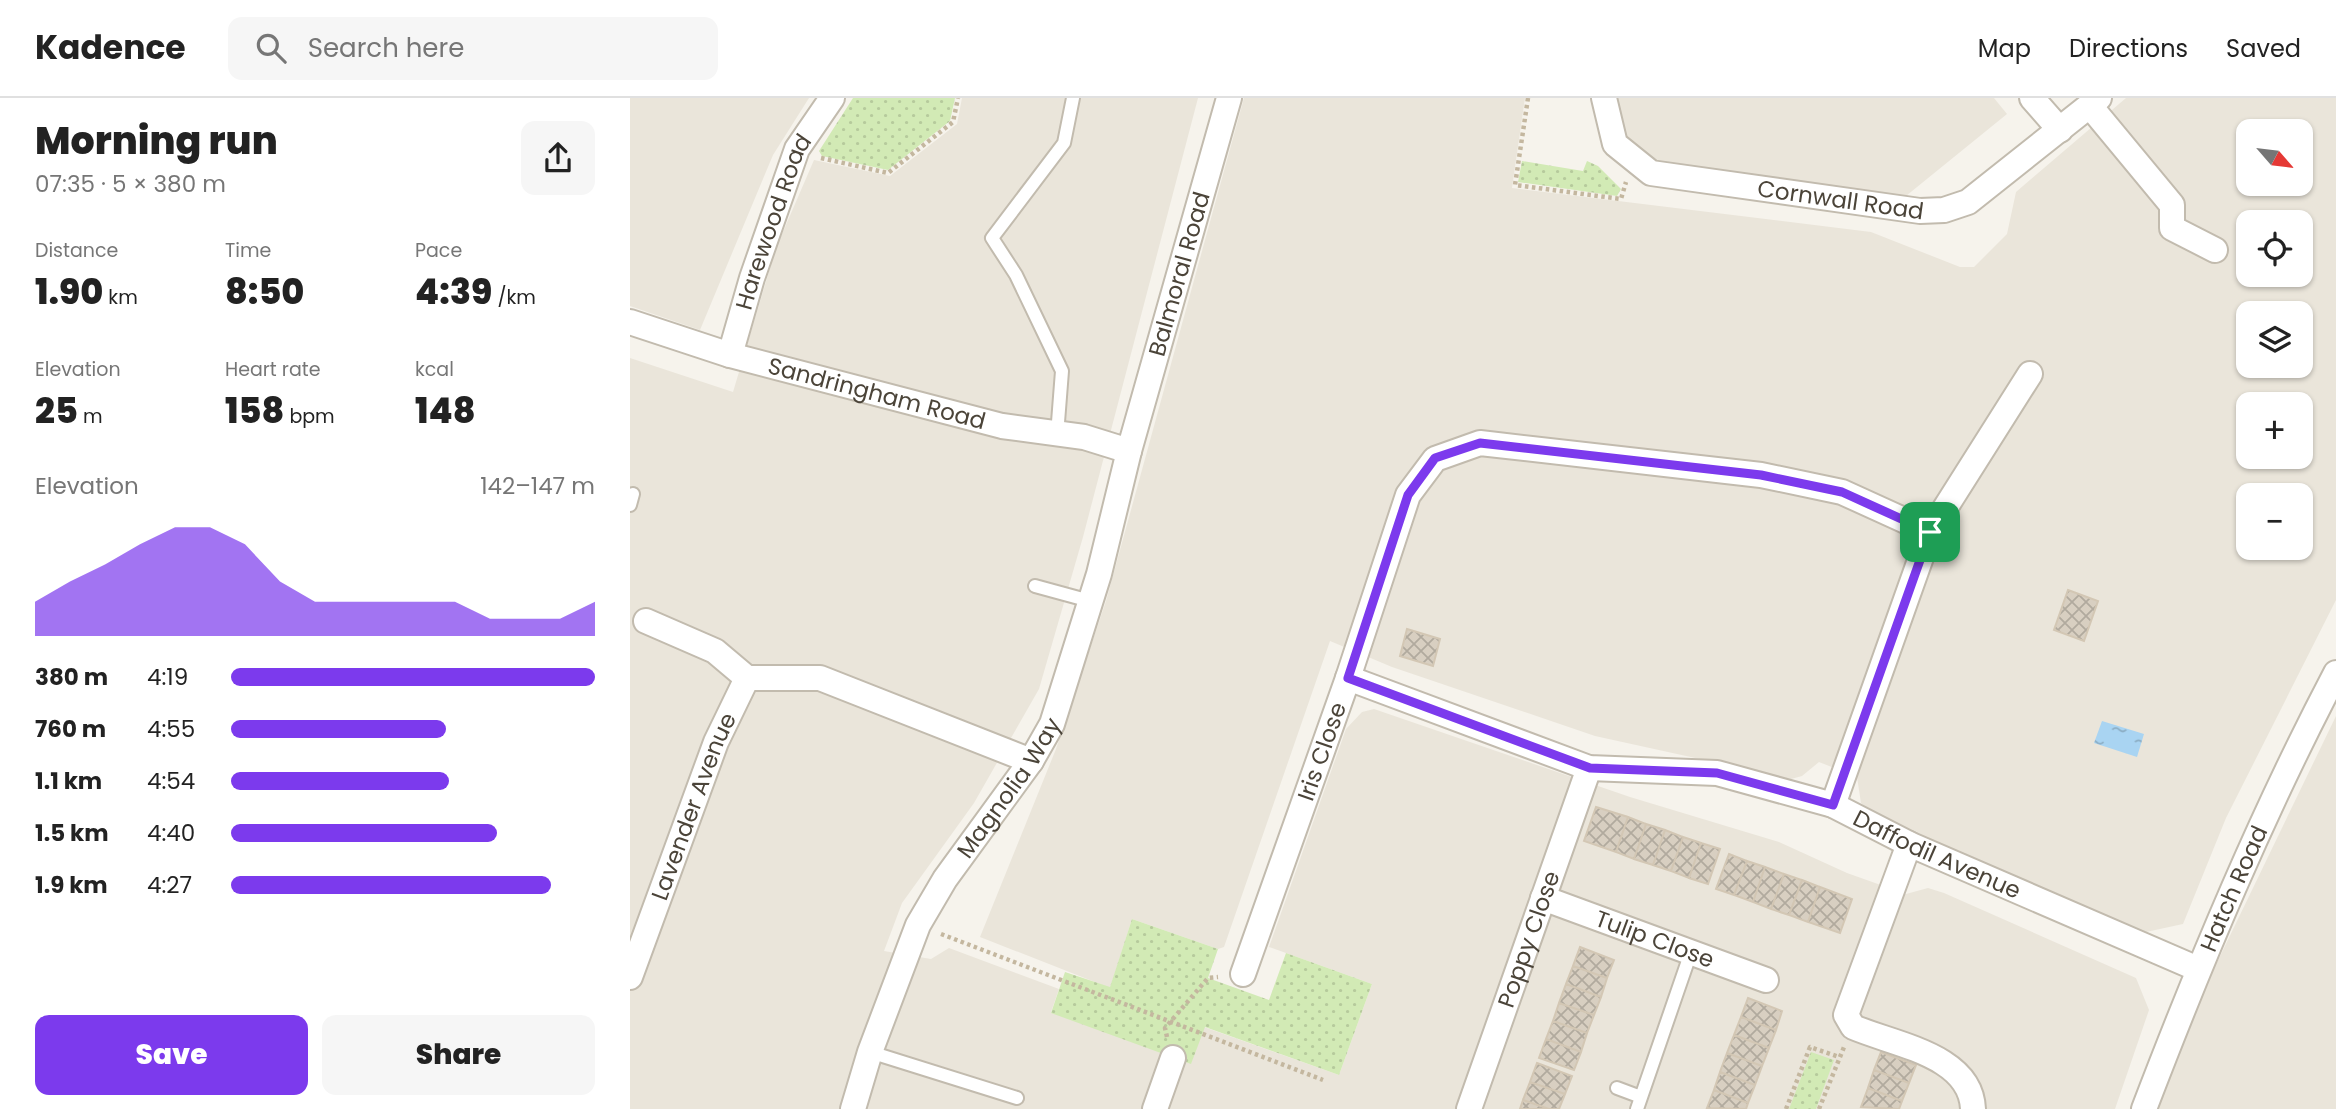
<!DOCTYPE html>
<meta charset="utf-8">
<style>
body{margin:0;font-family:Poppins,sans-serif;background:#f6f6f6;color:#222;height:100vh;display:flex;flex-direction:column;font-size:26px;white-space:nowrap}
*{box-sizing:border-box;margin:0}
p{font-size:23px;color:#767676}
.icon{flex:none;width:38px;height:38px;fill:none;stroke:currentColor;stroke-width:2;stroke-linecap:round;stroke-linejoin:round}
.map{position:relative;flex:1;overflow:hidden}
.sheet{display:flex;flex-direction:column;background:#fff;width:630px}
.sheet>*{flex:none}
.needle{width:46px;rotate:118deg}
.buttons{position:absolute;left:1606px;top:21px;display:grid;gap:14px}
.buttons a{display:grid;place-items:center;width:77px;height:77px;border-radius:14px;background:#fff;box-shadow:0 2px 5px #0004;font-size:35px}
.pin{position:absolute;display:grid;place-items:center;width:60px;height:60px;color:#fff;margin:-30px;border-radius:14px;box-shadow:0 4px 10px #0006}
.round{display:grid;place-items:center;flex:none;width:74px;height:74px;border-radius:14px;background:#f6f6f6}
.headline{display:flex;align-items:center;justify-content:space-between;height:119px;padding:0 35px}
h1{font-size:38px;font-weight:800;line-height:52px}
.metrics{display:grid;grid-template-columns:repeat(3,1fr);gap:10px;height:119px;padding:7px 35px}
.metrics div{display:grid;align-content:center}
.metrics b{font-size:35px;font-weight:800}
.metrics small{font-size:19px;font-weight:400}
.metrics p{font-size:19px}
.chart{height:196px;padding:14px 35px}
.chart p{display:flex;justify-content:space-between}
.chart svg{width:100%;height:126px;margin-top:7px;fill:#7c3aed;opacity:.7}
.action{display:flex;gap:14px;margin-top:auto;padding:14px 35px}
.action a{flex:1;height:80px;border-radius:14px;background:#7c3aed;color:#fff;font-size:28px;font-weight:800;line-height:80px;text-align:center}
.action a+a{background:#f6f6f6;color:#222}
ul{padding:0 35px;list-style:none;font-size:23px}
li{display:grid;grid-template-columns:112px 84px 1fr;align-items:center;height:52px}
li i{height:18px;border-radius:9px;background:#7c3aed}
header{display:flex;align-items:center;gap:42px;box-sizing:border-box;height:98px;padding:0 35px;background:#fff;border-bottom:2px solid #e0e0e0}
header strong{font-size:33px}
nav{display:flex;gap:38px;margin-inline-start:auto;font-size:24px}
.search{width:490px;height:63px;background:#f6f6f6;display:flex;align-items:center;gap:18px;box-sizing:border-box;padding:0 24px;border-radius:14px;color:#767676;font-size:26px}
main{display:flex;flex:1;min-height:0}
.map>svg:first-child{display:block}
.residential{fill:#eae5da;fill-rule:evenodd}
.grass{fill:url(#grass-dots)}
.water{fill:url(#water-ripples)}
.building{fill:url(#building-cross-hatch);stroke:#d3c7b4;stroke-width:2}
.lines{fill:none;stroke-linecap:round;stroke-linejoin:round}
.lane-casing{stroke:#c2bbae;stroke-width:16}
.street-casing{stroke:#c2bbae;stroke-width:28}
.path{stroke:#c4b79f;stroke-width:4.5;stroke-dasharray:3.5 3.5;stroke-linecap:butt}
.lane{stroke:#fff;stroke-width:12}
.street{stroke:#fff;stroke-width:24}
.route-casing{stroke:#fff;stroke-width:14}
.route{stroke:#7c3aed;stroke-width:9}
.labels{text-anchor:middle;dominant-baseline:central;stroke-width:5;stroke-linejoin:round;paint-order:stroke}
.street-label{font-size:23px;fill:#4b4439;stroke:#fff}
</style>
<header>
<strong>Kadence</strong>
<div class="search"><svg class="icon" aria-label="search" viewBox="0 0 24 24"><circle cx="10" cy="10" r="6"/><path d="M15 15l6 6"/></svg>Search here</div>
<nav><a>Map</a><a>Directions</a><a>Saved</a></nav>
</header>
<main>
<section class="sheet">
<div class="headline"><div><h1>Morning run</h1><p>07:35 · 5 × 380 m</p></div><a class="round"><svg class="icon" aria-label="share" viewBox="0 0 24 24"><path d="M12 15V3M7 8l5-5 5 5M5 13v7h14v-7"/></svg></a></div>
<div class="metrics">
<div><p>Distance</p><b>1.90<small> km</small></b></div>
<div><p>Time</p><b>8:50</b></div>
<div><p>Pace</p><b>4:39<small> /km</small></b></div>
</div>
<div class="metrics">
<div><p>Elevation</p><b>25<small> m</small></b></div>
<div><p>Heart rate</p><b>158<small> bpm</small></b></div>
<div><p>kcal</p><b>148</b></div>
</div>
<div class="chart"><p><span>Elevation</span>142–147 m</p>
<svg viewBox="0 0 160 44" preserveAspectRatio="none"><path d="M0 44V32L10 25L20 19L30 12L40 6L50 6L60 12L70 25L80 32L90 32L100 32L110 32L120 32L130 38L140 38L150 38L160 32V44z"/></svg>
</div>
<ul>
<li><b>380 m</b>4:19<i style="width:100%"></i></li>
<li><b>760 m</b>4:55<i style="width:59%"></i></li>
<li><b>1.1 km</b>4:54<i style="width:60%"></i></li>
<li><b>1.5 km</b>4:40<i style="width:73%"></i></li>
<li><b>1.9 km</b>4:27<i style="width:88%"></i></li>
</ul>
<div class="action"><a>Save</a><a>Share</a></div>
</section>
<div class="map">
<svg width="1706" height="1011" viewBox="0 0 1706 1011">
<defs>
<pattern id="grass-dots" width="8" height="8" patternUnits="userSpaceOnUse" patternTransform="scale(1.75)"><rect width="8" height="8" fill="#d2eab5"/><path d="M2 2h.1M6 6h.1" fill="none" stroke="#b6ca9c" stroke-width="1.8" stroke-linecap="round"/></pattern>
<pattern id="water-ripples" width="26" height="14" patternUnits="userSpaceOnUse" patternTransform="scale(1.75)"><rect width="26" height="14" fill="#a9d4f2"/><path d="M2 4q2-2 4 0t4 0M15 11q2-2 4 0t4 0" fill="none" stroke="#8caec5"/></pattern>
<pattern id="building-cross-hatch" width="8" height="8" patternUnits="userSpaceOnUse" patternTransform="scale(1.75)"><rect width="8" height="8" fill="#d8cfc1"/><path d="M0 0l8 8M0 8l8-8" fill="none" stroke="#b1aa9e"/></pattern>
</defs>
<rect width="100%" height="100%" fill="#f6f3ec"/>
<path class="residential" d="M0 0H179L143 57 70 232 0 208Z
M332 0H568L453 439 409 591 344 705 272 805 254 853 301 861 319 850 429 891 421 914 561 965 574 929 709 977 742 886 639 849 716 631 732 614 744 611 1000 699 1149 744 1217 775 1276 796 1298 790 1314 795 1506 880 1519 912 1485 1011H0V260L103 294 146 150 184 62 260 78 327 26Z
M614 0H895L882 90 1241 134 1330 169H1344L1377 136 1386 94 1496 0H1706V502L1596 720 1553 826 1516 834 1252 722 1231 705 1227 679 1189 664 1172 678 1161 681 965 638 762 569 700 543 594 849 588 851 502 821 480 890 350 839 426 651 476 503ZM1619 33H1671V86H1619ZM1619 124H1671V177H1619ZM1619 215H1671V268H1619ZM1619 306H1671V359H1619ZM1619 397H1671V450H1619Z
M979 0H1364L1377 16 1271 102 1047 75 993 46Z
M1706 618V1011H1525L1579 881Z"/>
<path class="grass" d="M223 0H325L320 23 258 72 192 58 189 53Z
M892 63 953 73 957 63 968 68 991 91 987 98 888 84Z
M502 821 588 851 578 880 639 902 656 855 742 886 709 977 575 929 561 966 421 915 435 874 480 889Z
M1181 954 1204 962 1186 1011H1159Z"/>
<path class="water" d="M1472 623 1514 636 1507 659 1464 645Z"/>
<path class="building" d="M1438 492 1468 503 1454 543 1424 532Z
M777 531 810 541 803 568 770 558Z
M966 709 998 719 986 754 954 743Z
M998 719 1016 726 1004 761 986 754Z
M1016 726 1035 732 1023 767 1004 761Z
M1035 732 1053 739 1041 773 1023 767Z
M1053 739 1071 745 1059 780 1041 773Z
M1071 745 1090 751 1078 786 1059 780Z
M1099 756 1117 763 1104 797 1086 791Z
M1117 763 1135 769 1123 804 1104 797Z
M1135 769 1154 776 1141 811 1123 804Z
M1154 776 1172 782 1159 817 1141 811Z
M1172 782 1190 789 1178 824 1159 817Z
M1190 789 1222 801 1210 835 1178 824Z
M950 849 984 862 977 880 943 868Z
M943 868 977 880 971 899 936 886Z
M936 886 971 899 964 917 929 905Z
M1118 900 1152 913 1146 932 1111 919Z
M929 905 964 917 957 935 923 923Z
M1111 919 1146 932 1139 950 1104 937Z
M923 923 957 935 951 954 916 941Z
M1104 937 1139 950 1132 968 1097 955Z
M916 941 951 954 944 972 909 960Z
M1251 954 1286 967 1279 985 1244 972Z
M1097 955 1132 968 1125 987 1090 974Z
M907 965 942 978 935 996 900 984Z
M1244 972 1279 985 1272 1003 1238 990Z
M1090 974 1125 987 1118 1005 1084 992Z
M900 984 935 996 929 1011H919L893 1002Z
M1238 990 1272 1003 1269 1011 1231 1009Z
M1084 992 1118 1005 1116 1011 1077 1010Z
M893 1002 919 1011H890Z"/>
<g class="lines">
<defs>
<path id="lane" d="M427 337 432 273 386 177 362 140 434 45 443 0
M0 407 3 396
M405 488 460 503
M240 954 387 1000
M987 990 1011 999
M1007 1011 1061 854"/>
<g id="street">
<path id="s1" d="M974 0 985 46 1021 75 1290 113 1314 112 1338 104 1469 0"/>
<path d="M1402 0 1430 32"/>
<path d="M1460 8 1542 107V130L1585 152"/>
<path id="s2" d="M0 224 100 257 372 328 454 339 499 353"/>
<path id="s3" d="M100 257 122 180 167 51 202 0"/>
<path d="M16 523 85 553 117 580"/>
<path id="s4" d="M718 580 959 670 1087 675 1203 707 1279 746 1568 871"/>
<path d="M1203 707 1300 434 1400 276"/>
<path d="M1279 746 1216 917 1223 929C1265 947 1341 957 1343 1011"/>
<path id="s5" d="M913 800 1136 882"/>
<path id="s6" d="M613 876 718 580 778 397 805 361 850 345 1131 377 1212 394 1300 434"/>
<path id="s7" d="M0 879 86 644 117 580H190L401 663"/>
<path id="s8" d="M223 1011 240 954 288 827 315 781 401 663 422 626 469 476 499 353 599 0"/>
<path d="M525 1011 543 960"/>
<path id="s9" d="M839 1011 959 670"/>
<path id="s10" d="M1514 1011C1571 862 1632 716 1706 575"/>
</g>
</defs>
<use href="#lane" class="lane-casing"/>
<use href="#street" class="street-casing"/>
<path class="path" d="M898 0 885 87 991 101 996 84
M191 60 258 75 323 24 328 0
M311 836 693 982
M537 939 535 930 578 880 588 879
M1156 1011 1180 949 1209 959
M1189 1011 1214 949"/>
<use href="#lane" class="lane"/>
<use href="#street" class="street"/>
</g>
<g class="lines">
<defs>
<path id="route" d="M850 345 1131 377 1212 394 1300 434 1203 707 1087 675 960 670 718 580 778 397 805 360Z"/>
</defs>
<use href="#route" class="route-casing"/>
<use href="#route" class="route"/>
</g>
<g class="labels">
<g class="street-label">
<text stroke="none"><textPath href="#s1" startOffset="285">Cornwall Road</textPath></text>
<text stroke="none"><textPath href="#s3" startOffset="140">Harewood Road</textPath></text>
<text stroke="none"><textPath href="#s8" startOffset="905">Balmoral Road</textPath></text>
<text stroke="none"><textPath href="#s2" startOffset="257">Sandringham Road</textPath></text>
<text stroke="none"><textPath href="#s6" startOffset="236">Iris Close</textPath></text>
<text stroke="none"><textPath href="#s8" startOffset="360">Magnolia Way</textPath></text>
<text stroke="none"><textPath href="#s7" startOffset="182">Lavender Avenue</textPath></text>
<text stroke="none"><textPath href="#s4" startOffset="621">Daffodil Avenue</textPath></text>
<text stroke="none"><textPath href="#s10" startOffset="238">Hatch Road</textPath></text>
<text stroke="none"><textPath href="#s9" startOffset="180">Poppy Close</textPath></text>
<text stroke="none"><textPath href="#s5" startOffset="119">Tulip Close</textPath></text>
</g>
</g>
</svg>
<div class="buttons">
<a><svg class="needle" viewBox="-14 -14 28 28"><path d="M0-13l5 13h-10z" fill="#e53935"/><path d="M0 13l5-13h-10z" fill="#767676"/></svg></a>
<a><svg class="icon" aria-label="locate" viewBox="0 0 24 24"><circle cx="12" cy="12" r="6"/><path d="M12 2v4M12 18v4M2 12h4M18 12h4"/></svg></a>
<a><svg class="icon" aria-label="layers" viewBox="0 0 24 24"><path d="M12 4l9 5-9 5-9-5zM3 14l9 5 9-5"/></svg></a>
<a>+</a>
<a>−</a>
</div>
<div class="pin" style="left:1300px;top:434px;background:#1e9e55"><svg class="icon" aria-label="arrive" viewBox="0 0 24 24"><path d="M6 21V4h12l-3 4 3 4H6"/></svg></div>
</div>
</main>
